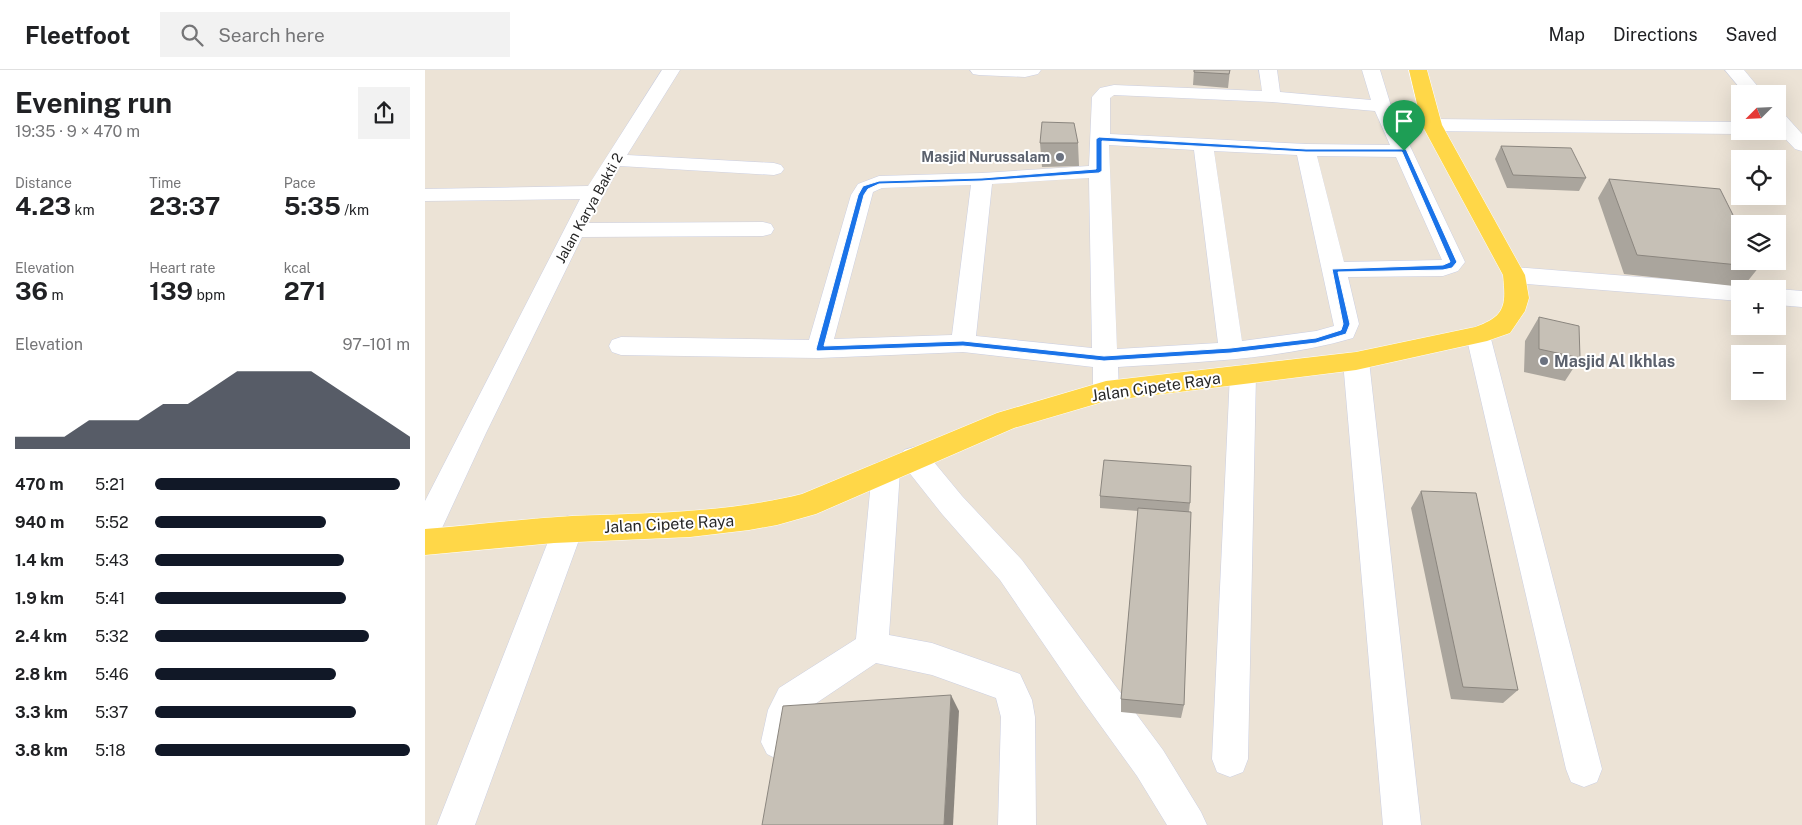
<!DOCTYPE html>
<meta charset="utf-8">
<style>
body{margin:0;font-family:"Public Sans",sans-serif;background:#f2f2f2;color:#202124;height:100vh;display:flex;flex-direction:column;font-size:19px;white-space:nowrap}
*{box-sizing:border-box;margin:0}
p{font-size:16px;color:#757577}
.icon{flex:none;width:28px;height:28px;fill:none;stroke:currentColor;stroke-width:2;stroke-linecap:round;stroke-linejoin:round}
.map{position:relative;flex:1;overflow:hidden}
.drawer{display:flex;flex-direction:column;background:#fff;width:425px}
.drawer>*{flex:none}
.needle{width:32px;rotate:246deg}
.buttons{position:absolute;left:1306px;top:15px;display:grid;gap:10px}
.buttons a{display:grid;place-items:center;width:55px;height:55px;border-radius:0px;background:#fff;box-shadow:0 5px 20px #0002;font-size:25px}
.pin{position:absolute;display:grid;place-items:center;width:42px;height:42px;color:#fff;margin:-51px -21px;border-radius:50% 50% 50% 0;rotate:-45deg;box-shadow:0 0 5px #0007}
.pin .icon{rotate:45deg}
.round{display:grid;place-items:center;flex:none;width:52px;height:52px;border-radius:0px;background:#f2f2f2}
.overview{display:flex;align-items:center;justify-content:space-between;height:85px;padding:0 15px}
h1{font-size:28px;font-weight:700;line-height:38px}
.stats{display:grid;grid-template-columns:repeat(3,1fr);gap:8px;height:85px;padding:5px 15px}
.stats div{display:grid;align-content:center}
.stats b{font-size:25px;font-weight:700}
.stats small{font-size:14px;font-weight:400}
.stats p{font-size:14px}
.chart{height:140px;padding:10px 15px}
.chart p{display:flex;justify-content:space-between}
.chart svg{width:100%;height:90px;margin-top:5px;fill:#111827;opacity:.7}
ul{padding:0 15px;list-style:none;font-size:16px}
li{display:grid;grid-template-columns:80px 60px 1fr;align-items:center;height:38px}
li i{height:12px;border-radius:6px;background:#111827}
header{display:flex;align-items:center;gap:30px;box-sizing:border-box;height:70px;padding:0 25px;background:#fff;border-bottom:1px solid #e0e0e0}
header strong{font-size:24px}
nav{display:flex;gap:28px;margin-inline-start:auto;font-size:18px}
.search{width:350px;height:45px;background:#f2f2f2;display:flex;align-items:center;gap:12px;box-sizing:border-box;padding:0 18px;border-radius:0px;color:#757577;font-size:19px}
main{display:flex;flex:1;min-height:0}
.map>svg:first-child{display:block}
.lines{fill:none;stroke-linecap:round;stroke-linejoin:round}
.minor-casing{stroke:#cbcfe2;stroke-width:1}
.major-casing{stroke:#fff;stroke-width:1}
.minor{fill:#fff;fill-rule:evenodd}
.major{fill:#ffd748;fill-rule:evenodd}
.wall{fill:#aaa59d}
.shaded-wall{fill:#8b867f}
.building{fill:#c6c0b6;stroke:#8b867f}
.route{fill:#1a73e8;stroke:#fff;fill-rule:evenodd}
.worship-dot{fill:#6b7280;stroke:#fff;stroke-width:2}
.labels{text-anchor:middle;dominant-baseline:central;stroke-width:4;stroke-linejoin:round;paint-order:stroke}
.far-worship-label{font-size:14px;font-weight:bold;fill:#5b616d;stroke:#fff;text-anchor:end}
.far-street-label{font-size:14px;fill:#272727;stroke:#fff}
.worship-label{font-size:16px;font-weight:bold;fill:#5b616d;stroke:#fff;text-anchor:start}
.street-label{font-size:16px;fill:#272727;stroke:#fff}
</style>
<header>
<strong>Fleetfoot</strong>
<div class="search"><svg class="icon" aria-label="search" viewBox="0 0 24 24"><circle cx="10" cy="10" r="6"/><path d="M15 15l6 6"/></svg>Search here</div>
<nav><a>Map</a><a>Directions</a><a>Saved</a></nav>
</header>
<main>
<section class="drawer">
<div class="overview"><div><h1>Evening run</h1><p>19:35 · 9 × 470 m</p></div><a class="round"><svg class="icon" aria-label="share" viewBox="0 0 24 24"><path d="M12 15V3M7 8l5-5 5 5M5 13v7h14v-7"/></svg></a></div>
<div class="stats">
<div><p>Distance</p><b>4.23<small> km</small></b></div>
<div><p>Time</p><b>23:37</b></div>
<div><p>Pace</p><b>5:35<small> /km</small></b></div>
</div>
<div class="stats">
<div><p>Elevation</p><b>36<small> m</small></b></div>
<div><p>Heart rate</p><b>139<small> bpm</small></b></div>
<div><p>kcal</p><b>271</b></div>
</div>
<div class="chart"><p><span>Elevation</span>97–101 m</p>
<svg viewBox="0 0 160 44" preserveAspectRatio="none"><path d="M0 44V38L10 38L20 38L30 30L40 30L50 30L60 22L70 22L80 14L90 6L100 6L110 6L120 6L130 14L140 22L150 30L160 38V44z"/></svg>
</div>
<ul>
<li><b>470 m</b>5:21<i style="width:96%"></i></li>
<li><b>940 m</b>5:52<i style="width:67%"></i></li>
<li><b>1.4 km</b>5:43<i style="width:74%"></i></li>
<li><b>1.9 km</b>5:41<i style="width:75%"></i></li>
<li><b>2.4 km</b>5:32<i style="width:84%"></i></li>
<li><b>2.8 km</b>5:46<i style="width:71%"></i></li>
<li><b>3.3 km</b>5:37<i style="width:79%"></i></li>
<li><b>3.8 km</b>5:18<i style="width:100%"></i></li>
</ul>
</section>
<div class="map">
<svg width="1377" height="755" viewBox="0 0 1377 755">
<rect width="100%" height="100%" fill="#ece3d6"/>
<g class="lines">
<defs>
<path id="minor" d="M237 0H255L202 85 349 93 356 95 359 99 356 103 349 105 195 96 163 153 338 152 346 154 349 159 346 164 338 166 157 167 61 363 11 471 0 475V431L155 129 0 131V119L163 116Z
M545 0H616L613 4 600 7 554 5 548 4Z
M834 0H852L855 22 946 30 937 0H955L966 36 1040 192 1033 201 1018 206 923 207 934 254 928 268C852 290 772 292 693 297L694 321 690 328 681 331 672 328 668 321V297L538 282 394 288 196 285 187 282 184 276 187 270 196 267 384 270 426 125 433 114 454 106 557 103 664 96 667 27 675 18 689 15 837 21ZM689 25 847 32 950 41 965 75 881 74 685 64V28ZM684 75 769 80 793 273 692 279ZM789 81 872 85 909 256 891 261 817 271ZM892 86 971 87 1017 190 919 192ZM664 108 667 278 551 266 567 114ZM546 115 527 265 409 269 448 122 457 118Z
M1300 0H1319L1339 24H1320Z
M1352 42 1359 44 1377 64V81L1370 79 1352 60Z
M1007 49 1315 52V61H1322L1315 64 1007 61 1000 59 997 55 1000 51Z
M1089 197 1315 215 1324 219H1315V231L1089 213 1081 210 1078 205 1081 200Z
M1352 219 1377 221V237L1352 235Z
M1053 256 1062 259 1065 265 1177 699 1172 712 1159 717 1146 712 1141 699 1041 265 1044 259Z
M931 282 940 284 944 291 996 755H958L918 291 922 284Z
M818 295 827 297 831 304 823 689 818 702 805 707 792 702 787 689 805 304 809 297Z
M489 377 499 380 537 426 597 490 738 680 776 742 782 755H742L712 706 655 627 575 510 517 444 479 396 475 388 479 380Z
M461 390 471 393 475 401 464 565 507 573 595 604 607 630 610 647 611 755H573L576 647 571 628 507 605 451 593 378 642 372 672 366 684 354 690 342 684 336 672 343 640 354 618 431 569 447 401 451 393Z
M143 446 153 450 158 459 50 755H12L128 459 133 450Z"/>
<path id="major" d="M984 0H1002L1017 55 1100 205 1104 228 1100 241 1085 263 1062 271 931 300 681 331 589 358 391 444 352 455 324 460 265 467 129 473 0 485V459C49 455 98 449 147 446 225 443 301 443 377 424L572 343 681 311 931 282 1050 257C1081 246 1081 235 1078 205L997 55Z"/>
</defs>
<use href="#minor" class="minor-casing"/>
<use href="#major" class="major-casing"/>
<use href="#minor" class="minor"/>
<use href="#major" class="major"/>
</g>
<path class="wall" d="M769 0H805L803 18 768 15Z
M615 73H653L654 96 617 97Z
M1076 76 1161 108 1154 121 1082 118 1070 89Z
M1184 109 1334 197 1318 217 1199 204 1173 128Z
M1114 247 1155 288 1140 311 1099 302 1100 271Z
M996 421 1093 620 1078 633 1026 629 986 438Z
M675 426 765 433 764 442 759 635 756 648 696 642V629L713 441 675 438Z"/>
<path class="shaded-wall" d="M526 625 534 641 528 755H519Z"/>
<path class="building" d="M769 0H805L804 4 769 2Z
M617 52 649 53 653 73H615Z
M1076 76 1146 78 1161 108 1088 105Z
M1184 109 1295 119 1315 159V191H1331L1334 197 1212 185Z
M1114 247 1154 256 1155 288 1114 279Z
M679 390 766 396 765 433 675 426Z
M996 421 1051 423 1093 620 1038 617Z
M713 438 766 442 759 635 696 629Z
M526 625 519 755H337L358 636Z"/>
<path class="route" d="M674 67 881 79H981L1032 192 1027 198 1018 200 913 202 925 254 921 264 891 273 806 283 679 291 538 276 392 281 391 279 433 125 438 116 454 111 557 108 671 99V69ZM677 71 881 82H977L1025 192 1018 195 907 199 918 254 916 260 891 268 806 278 679 286 538 271 399 276 439 125 443 119 454 114 557 111 674 103 677 101Z"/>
<g class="worship-dot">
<circle cx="635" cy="87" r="5"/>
<circle cx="1119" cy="291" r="5"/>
</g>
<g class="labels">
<g class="far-worship-label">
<text x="625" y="87">Masjid Nurussalam</text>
</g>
<g class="far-street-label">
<text transform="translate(164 138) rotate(-61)">Jalan Karya Bakti 2</text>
</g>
<g class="worship-label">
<text x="1129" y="291">Masjid Al Ikhlas</text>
</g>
<g class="street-label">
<text transform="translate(731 317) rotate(-8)">Jalan Cipete Raya</text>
<text transform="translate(244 454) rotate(-3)">Jalan Cipete Raya</text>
</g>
</g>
</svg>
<div class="buttons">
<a><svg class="needle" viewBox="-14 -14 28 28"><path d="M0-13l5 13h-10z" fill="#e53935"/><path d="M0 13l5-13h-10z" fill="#757577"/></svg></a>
<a><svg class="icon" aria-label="locate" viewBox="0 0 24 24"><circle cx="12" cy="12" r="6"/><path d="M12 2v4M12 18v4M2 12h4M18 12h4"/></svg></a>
<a><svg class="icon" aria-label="layers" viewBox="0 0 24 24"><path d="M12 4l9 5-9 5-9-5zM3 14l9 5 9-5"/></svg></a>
<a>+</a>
<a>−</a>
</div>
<div class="pin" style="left:979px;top:81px;background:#1e9e55"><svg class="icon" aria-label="arrive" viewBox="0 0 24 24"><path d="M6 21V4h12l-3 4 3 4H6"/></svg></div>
</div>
</main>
